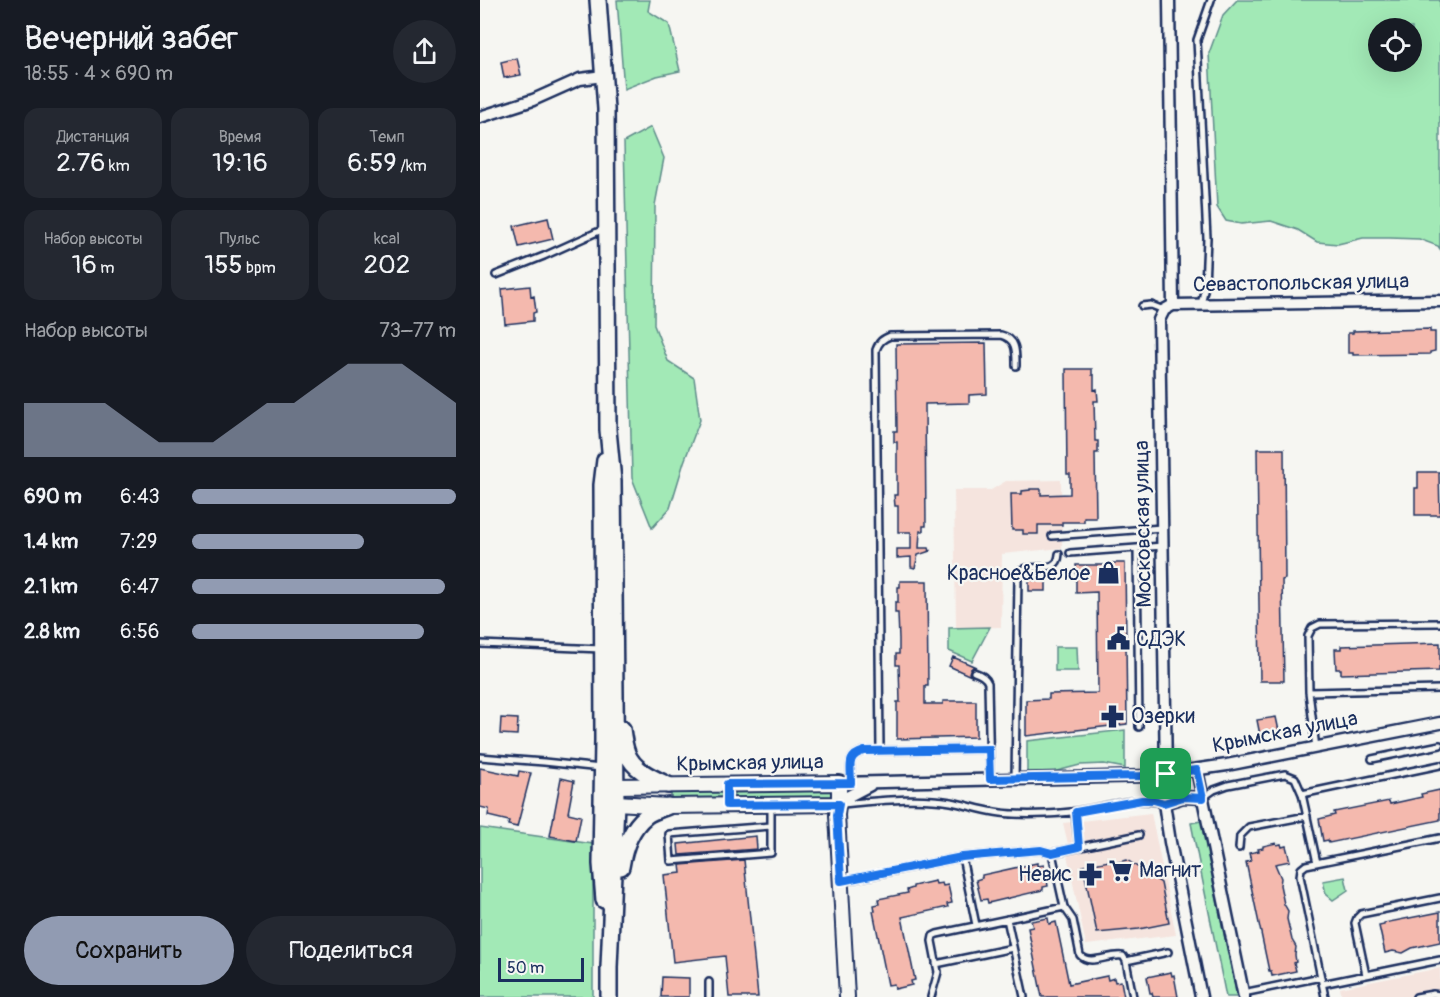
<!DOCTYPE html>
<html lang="ru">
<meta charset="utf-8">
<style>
body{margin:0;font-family:Pangolin,sans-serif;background:#242831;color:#f1f3f6;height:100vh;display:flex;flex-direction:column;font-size:22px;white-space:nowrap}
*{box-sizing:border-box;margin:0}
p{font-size:20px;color:#9ea1a6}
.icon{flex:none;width:33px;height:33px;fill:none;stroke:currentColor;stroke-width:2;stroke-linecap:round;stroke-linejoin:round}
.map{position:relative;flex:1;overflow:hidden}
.details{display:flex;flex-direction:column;background:#171b24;width:480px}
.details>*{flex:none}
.tools{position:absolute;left:888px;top:18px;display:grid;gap:12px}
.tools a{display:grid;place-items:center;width:54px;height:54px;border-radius:50%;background:#171b24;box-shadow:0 6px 24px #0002;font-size:30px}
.scale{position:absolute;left:18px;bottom:15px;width:86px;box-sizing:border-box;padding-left:6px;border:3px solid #1b2f5e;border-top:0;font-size:16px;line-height:21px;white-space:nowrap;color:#1b2f5e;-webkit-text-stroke:4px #f6f6f2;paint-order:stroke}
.pin{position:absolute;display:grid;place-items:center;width:51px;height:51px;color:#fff;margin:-26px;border-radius:12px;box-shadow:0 3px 9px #0006}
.round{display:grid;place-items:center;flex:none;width:63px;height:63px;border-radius:32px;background:#242831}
.overview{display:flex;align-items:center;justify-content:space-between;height:102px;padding:0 24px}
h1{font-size:33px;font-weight:600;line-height:45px}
.metrics{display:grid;grid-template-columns:repeat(3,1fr);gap:9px;height:102px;padding:6px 24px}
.metrics div{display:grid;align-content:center;border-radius:15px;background:#242831;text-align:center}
.metrics b{font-size:26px;font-weight:600}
.metrics small{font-size:16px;font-weight:400}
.metrics p{font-size:16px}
.chart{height:168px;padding:12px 24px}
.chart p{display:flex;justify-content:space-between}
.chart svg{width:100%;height:108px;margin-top:6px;fill:#919bb2;opacity:.7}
.primary-button{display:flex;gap:12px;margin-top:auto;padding:12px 24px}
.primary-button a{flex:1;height:69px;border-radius:36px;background:#919bb2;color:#111;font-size:24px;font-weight:600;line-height:69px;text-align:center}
.primary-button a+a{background:#242831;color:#f1f3f6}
ul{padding:0 24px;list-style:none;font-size:20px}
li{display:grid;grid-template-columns:96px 72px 1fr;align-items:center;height:45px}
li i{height:15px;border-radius:8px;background:#919bb2}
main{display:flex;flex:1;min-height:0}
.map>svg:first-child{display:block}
.built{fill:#f5e4de}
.green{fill:#a2e9b6;stroke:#5e8c8a;stroke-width:1.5;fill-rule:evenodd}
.building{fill:#f4b9ae;stroke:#1b2f5e;stroke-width:1.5}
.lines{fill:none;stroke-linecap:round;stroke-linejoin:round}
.service-casing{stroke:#1b2f5e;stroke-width:10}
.minor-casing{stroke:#1b2f5e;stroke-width:15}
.tertiary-casing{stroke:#1b2f5e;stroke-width:18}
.secondary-casing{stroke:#1b2f5e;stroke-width:20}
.service{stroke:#f6f6f2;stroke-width:5}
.minor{stroke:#f6f6f2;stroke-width:10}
.tertiary{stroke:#f6f6f2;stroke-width:14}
.secondary{stroke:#f6f6f2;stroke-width:15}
.route-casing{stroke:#fff;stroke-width:12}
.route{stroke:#1a73e8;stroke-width:8}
.labels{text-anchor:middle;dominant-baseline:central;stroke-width:4.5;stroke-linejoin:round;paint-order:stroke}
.street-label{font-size:21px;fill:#1b2f5e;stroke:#f6f6f2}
.poi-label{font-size:21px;fill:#1b2f5e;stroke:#f6f6f2;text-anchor:start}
</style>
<main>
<section class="details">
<div class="overview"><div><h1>Вечерний забег</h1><p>18:55 · 4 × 690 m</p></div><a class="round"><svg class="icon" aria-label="share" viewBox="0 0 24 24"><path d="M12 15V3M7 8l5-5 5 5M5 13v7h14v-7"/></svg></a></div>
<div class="metrics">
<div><p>Дистанция</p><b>2.76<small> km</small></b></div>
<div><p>Время</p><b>19:16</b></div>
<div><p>Темп</p><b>6:59<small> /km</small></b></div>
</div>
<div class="metrics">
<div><p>Набор высоты</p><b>16<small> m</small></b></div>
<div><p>Пульс</p><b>155<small> bpm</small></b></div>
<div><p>kcal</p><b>202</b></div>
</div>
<div class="chart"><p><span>Набор высоты</span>73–77 m</p>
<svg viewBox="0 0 160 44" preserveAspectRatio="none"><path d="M0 44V22L10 22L20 22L30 22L40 30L50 38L60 38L70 38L80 30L90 22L100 22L110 14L120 6L130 6L140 6L150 14L160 22V44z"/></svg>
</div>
<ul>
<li><b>690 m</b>6:43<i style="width:100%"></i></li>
<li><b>1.4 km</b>7:29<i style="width:65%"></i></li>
<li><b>2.1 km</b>6:47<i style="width:96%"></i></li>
<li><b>2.8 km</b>6:56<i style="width:88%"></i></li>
</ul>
<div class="primary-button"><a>Сохранить</a><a>Поделиться</a></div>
</section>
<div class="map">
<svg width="960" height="997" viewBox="0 0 960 997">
<rect width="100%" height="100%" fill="#f6f6f2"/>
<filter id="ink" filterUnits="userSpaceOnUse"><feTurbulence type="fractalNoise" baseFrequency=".0167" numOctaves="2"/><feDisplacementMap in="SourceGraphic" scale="12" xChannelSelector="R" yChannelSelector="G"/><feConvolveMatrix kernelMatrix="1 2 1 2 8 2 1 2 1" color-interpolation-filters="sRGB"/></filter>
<g filter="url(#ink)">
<path class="built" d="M581 480 582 548 522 554 521 627 476 628 474 490H511L526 481Z
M671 813 696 935 606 945 587 855 588 844 583 823Z
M960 968V997H862L860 988Z"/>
<path class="green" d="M137 0H170L168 11 189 24 200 71 177 76 144 89Z
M757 0H960V249L958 246 939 239 910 238H883L858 244 837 242 818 230 791 221 761 224 746 221 737 207 729 53 743 15ZM898 28H932V62H898Z
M171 127 184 158 175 205 174 325 188 361 214 378 220 420 204 462 190 508 172 528 152 478 144 142Z
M510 627 492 661 469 651V628Z
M575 647H597L598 671H575Z
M645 730V768L624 764 600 765 573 772H547V741Z
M351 790H353V797L255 799 253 795 255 792 257 791Z
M238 791 241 793 242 795 240 799 191 800V792Z
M721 821 757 997H746L711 823Z
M0 828 113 844V997H0Z
M865 877 868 890 853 900 846 894 843 881Z"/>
<path class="building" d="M37 58 41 75 24 78 21 62Z
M68 218 73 239 39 247 34 226Z
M50 286 51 297 54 296 56 312 53 313V321L25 324 22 289Z
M950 329V332H955V351L950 352V354L873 355V353H868V333H873V331Z
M506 343 507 394 489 395V403L445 404 446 526H443V531H440L439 548H449L450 551 438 555 435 568 431 567V557L417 558V549H431V532H418V506H415L414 495H417V442H414V431H417L416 344Z
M586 369H612V375H614V390L617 389 618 401H614L615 441H618V453H615L616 518H604V522H582V525H558V534H543V530H532L531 494H542V491L550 490V489H561V495L590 494V474H587Z
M777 449H804L805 579 802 580 804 681H780Z
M938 472H959L960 515H935V488H938Z
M631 563H645L647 724 546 736V700L569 699V694L618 693 617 592 596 593V565H631Z
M549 580H566V591H549Z
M420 581H447L448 686H445V704H463V701H496V737L417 739V702H420L419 665H416V654H419V639L418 613H415V602H418V587H420Z
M960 643V667H959V671L861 674V669H856L855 649H861V646Z
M473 657 496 667H493L490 670 489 673 491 676 469 666Z
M796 717 799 731 780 735 777 720Z
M21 718 38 719 37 735 20 734Z
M0 768 38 776 39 771 51 773 37 827 28 825 29 821 8 816 9 809 0 807Z
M81 778 94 781 88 813 101 816 96 841 70 836Z
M960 790V820L849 843 848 840 843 841 839 819 855 815 854 812 909 801 910 804 942 797 941 794Z
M276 836 277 849 199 855 198 844Z
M796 843 797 845 801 844 802 847 806 846 810 861 795 864 801 878 800 885 804 904 808 911 807 919 812 940 816 947 815 955 816 962 814 963 816 971 792 976 791 971H789L766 862 771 861 769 853 779 851 778 849 783 848V846Z
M264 860 278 997H249L245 956 193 962 184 875 201 873 200 865Z
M634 860 635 863 647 860 681 883 689 923 659 929 617 933 603 866Z
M557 863V866L564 865 568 886 563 887V890L508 903 507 899 501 900 496 880 502 878V875Z
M455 881 456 884 462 883 463 886 468 885 472 903 467 904 468 907 422 917 435 980 431 981 432 985 415 989 414 984 408 985 393 911H395L394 905 399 904 398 899 428 893 427 890 433 888V886Z
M960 912V942L932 948 923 953 913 951 905 953 899 926 904 925V923Z
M568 918 569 924 576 922 589 984 627 976 628 980 634 978 635 982 641 981 644 997H562L548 928 553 927 551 921Z
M691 972 692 976 694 975 698 997H673L672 993H670L667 977Z
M182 977 209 978V997H181Z"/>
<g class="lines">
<defs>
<path id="service" d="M16 275 64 256 126 228
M721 305 725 286 727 238 717 40 731 0
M662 306 671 305 684 310
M572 536 682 528
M657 548 659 727
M590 553 683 546
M0 644 121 649
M494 672C500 674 506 677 508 683L510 779
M829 692 960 689
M836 748 829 692 828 636 832 628 840 624 960 623
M400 750 396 350C399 342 402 339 410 336L521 335C537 339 536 352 536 366
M0 757 64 762 121 768
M892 759 960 745
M535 779 538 577 541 570C555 563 578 575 579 554
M371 783C371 766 366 756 384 751L509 749
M822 794 960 765
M724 797 734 790 748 785 805 774 815 778 822 794 837 863
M361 804C398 801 435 796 471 802 492 806 512 814 534 814 552 815 580 814 598 811 626 807 656 796 684 803
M291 807V853L191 861 189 834 291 826
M595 812 599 847
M759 848 760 836 769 827 827 816
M572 853 659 835
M482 857 496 925
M363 881 482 857 561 850 572 853 584 907 593 920 600 955C610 967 630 953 643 956L646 961 653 997
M527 919 544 997
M646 961 688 952
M456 964 533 948
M886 975 875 923 877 918 881 914 960 898
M229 982V997
M842 984 960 960
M763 993 841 977
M451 997 458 972 452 941 453 936 457 934 584 907
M845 997 820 876 821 869 826 865 960 838
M936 997 953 994 960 995"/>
<path id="minor" d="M689 0 693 305
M0 117 53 100 100 79 123 76
M717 770 764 997
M359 783 671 776 747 765 960 723
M684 803 703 797 723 798
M359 804 369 796 390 785
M721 997 690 842 684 803 686 774 679 320 684 310 693 305 960 301"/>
<path id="tertiary" d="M136 786 359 783V797L357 815 367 997
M136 803 188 806 359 804"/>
<path id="secondary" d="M118 0 126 109 128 430 133 481 136 803 129 967V997
M142 729C143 737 144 745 147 753 153 770 173 778 188 785
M141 867C144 848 150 829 166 816 172 811 181 809 188 806
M124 900 121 864 123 740 122 485 125 460"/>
</defs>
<use href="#service" class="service-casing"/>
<use href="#minor" class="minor-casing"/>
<use href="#tertiary" class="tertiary-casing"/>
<use href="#secondary" class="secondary-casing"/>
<use href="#service" class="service"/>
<use href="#minor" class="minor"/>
<use href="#tertiary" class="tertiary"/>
<use href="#secondary" class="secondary"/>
</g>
</g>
<g class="lines" filter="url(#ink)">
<defs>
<path id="route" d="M509 749 510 779 661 776 717 770 723 798 703 797 684 803 674 800H662L596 812 599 847 572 853 561 850 482 857 361 881 357 815 359 804 247 805V784L371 783C371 766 366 756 384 751Z"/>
</defs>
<use href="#route" class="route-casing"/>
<use href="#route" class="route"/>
</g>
<defs>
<symbol id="shop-bare" viewBox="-9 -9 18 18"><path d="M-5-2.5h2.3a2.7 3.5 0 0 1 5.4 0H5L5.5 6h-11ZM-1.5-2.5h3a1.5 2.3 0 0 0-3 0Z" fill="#1b2f5e" stroke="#f6f6f2" stroke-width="2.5" paint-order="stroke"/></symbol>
<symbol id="civic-bare" viewBox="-9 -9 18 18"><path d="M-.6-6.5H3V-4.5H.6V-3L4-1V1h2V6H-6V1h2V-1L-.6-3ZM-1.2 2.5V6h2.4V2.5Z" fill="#1b2f5e" stroke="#f6f6f2" stroke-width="2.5" paint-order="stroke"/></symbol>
<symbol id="pharmacy-bare" viewBox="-9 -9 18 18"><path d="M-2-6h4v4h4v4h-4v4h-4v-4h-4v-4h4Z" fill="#1b2f5e" stroke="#f6f6f2" stroke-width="2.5" paint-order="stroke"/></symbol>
<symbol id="supermarket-bare" viewBox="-9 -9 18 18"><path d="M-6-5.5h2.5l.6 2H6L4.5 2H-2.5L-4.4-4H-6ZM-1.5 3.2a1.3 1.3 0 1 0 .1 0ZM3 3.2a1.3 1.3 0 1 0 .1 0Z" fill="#1b2f5e" stroke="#f6f6f2" stroke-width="2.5" paint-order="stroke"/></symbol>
</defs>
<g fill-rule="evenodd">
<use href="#shop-bare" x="612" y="556" width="33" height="33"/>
<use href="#civic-bare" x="622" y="622" width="33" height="33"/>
<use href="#pharmacy-bare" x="616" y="700" width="33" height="33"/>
<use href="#supermarket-bare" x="624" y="854" width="33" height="33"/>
<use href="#pharmacy-bare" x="594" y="858" width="33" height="33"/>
</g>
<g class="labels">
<g class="street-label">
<text transform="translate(821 283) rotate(-1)">Севастопольская улица</text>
<text transform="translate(663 524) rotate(-91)">Московская улица</text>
<text transform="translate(805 732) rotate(-11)">Крымская улица</text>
<text transform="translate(270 763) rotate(-1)">Крымская улица</text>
</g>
<g class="poi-label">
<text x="610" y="573" text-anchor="end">Красное&amp;Белое</text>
<text x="656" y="639">СДЭК</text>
<text x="651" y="716">Озерки</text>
<text x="659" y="870">Магнит</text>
<text x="592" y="874" text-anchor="end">Невис</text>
</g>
</g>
</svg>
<div class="tools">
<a><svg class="icon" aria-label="locate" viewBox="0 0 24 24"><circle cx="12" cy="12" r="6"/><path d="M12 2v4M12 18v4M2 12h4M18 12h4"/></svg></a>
</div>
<div class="scale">50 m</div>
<div class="pin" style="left:686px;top:774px;background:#1e9e55"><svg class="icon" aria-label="arrive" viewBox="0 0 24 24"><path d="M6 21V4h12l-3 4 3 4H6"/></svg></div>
</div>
</main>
